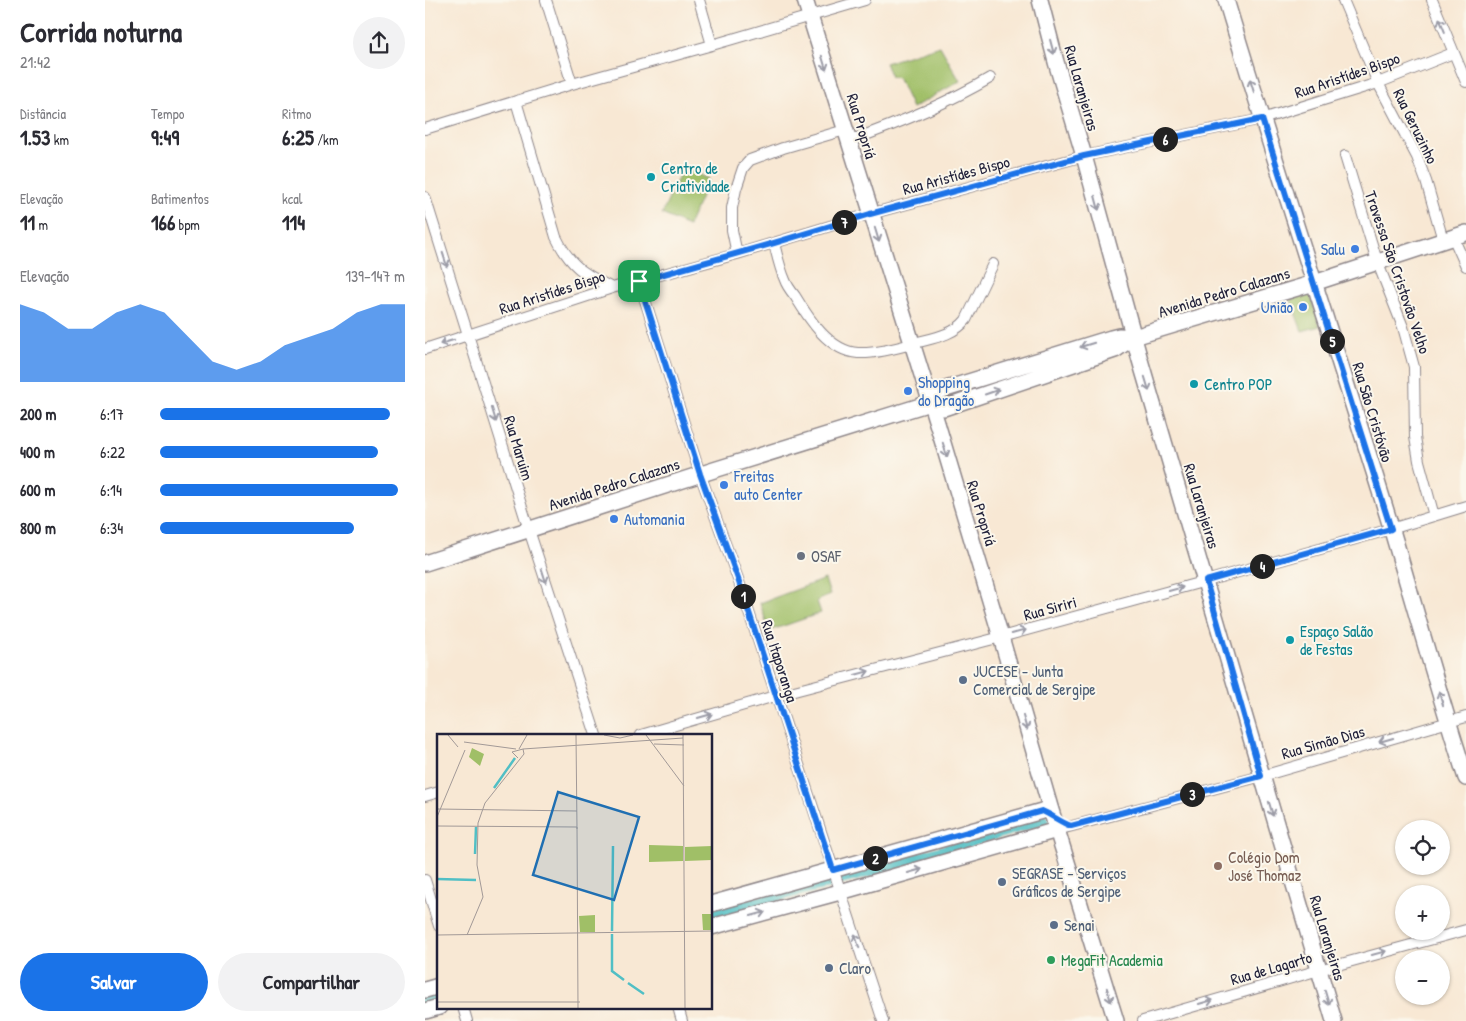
<!DOCTYPE html>
<html lang="pt">
<meta charset="utf-8">
<style>
body{margin:0;font-family:"Patrick Hand",sans-serif;background:#f2f2f3;color:#2b2b33;height:100vh;display:flex;flex-direction:column;font-size:19px;white-space:nowrap}
*{box-sizing:border-box;margin:0}
p{font-size:16px;color:#7c7c81}
.icon{flex:none;width:28px;height:28px;fill:none;stroke:currentColor;stroke-width:2;stroke-linecap:round;stroke-linejoin:round}
.map{position:relative;flex:1;overflow:hidden}
.drawer{display:flex;flex-direction:column;background:#fff;width:425px}
.drawer>*{flex:none}
.buttons{position:absolute;left:970px;top:820px;display:grid;gap:10px}
.buttons a{display:grid;place-items:center;width:55px;height:55px;border-radius:50%;background:#fff;box-shadow:0 1px 4px #0004;font-size:25px}
.pin{position:absolute;display:grid;place-items:center;width:42px;height:42px;color:#fff;margin:-21px;border-radius:10px;box-shadow:0 2px 8px #0006}
.km{position:absolute;width:25px;height:25px;margin:-12px;border-radius:50%;background:#222;color:#fff;font-size:14px;line-height:25px;text-align:center}
.round{display:grid;place-items:center;flex:none;width:52px;height:52px;border-radius:26px;background:#f2f2f3}
.summary{display:flex;align-items:center;justify-content:space-between;height:85px;padding:0 20px}
h1{font-size:28px;font-weight:700;line-height:38px}
.stats{display:grid;grid-template-columns:repeat(3,1fr);gap:8px;height:85px;padding:5px 20px}
.stats div{display:grid;align-content:center}
.stats b{font-size:21px;font-weight:700}
.stats small{font-size:14px;font-weight:400}
.stats p{font-size:14px}
.chart{height:140px;padding:10px 20px}
.chart p{display:flex;justify-content:space-between}
.chart svg{width:100%;height:90px;margin-top:5px;fill:#1a73e8;opacity:.7}
.cta{display:flex;gap:10px;margin-top:auto;padding:10px 20px}
.cta a{flex:1;height:58px;border-radius:30px;background:#1a73e8;color:#fff;font-size:20px;font-weight:700;line-height:58px;text-align:center}
.cta a+a{background:#f2f2f3;color:#2b2b33}
ul{padding:0 20px;list-style:none;font-size:16px}
li{display:grid;grid-template-columns:80px 60px 1fr;align-items:center;height:38px}
li i{height:12px;border-radius:6px;background:#1a73e8}
main{display:flex;flex:1;min-height:0}
.map>svg:first-child{display:block}
.green{fill:#a0bf67;stroke:#617051}
.lines{fill:none;stroke-linecap:round;stroke-linejoin:round}
.canal{stroke:#51bfc5;stroke-width:11}
.street-casing{stroke:#8d8588;stroke-width:12}
.secondary-casing{stroke:#8d8588;stroke-width:18}
.street{stroke:#fff;stroke-width:10}
.secondary{stroke:#fff;stroke-width:15}
.oneway{stroke:#9c9ca7}
.route-casing{stroke:#fff;stroke-width:10}
.route{stroke:#1a73e8;stroke-width:6}
.culture-dot{fill:#0f9aa8;stroke:#fbf7ec;stroke-width:2}
.shop-dot{fill:#3f7fe0;stroke:#fbf7ec;stroke-width:2}
.worship-dot{fill:#6b7280;stroke:#fbf7ec;stroke-width:2}
.service-dot{fill:#5c6f8a;stroke:#fbf7ec;stroke-width:2}
.education-dot{fill:#8d6e63;stroke:#fbf7ec;stroke-width:2}
.leisure-dot{fill:#2e9e5b;stroke:#fbf7ec;stroke-width:2}
.labels{text-anchor:middle;dominant-baseline:central;stroke-width:4;stroke-linejoin:round;paint-order:stroke}
.street-label{font-size:16px;fill:#22223b;stroke:#fbf7ec}
.culture-label{font-size:16px;fill:#0d838f;stroke:#fbf7ec;text-anchor:start}
.shop-label{font-size:16px;fill:#366cbe;stroke:#fbf7ec;text-anchor:start}
.worship-label{font-size:16px;fill:#5b616d;stroke:#fbf7ec;text-anchor:start}
.service-label{font-size:16px;fill:#4e5e75;stroke:#fbf7ec;text-anchor:start}
.education-label{font-size:16px;fill:#785e54;stroke:#fbf7ec;text-anchor:start}
.leisure-label{font-size:16px;fill:#27864d;stroke:#fbf7ec;text-anchor:start}
.inset-river{fill:none;stroke:#51bfc5;stroke-width:2.5}
.inset-road{fill:none;stroke:#a29997;stroke-width:1}
.view{fill:#1f6fb2;fill-opacity:0.15;stroke:#1f6fb2;stroke-width:2.5}
.inset-edge{fill:none;stroke:#22223b;stroke-width:2.5}
</style>
<main>
<section class="drawer">
<div class="summary"><div><h1>Corrida noturna</h1><p>21:42</p></div><a class="round"><svg class="icon" aria-label="share" viewBox="0 0 24 24"><path d="M12 15V3M7 8l5-5 5 5M5 13v7h14v-7"/></svg></a></div>
<div class="stats">
<div><p>Distância</p><b>1.53<small> km</small></b></div>
<div><p>Tempo</p><b>9:49</b></div>
<div><p>Ritmo</p><b>6:25<small> /km</small></b></div>
</div>
<div class="stats">
<div><p>Elevação</p><b>11<small> m</small></b></div>
<div><p>Batimentos</p><b>166<small> bpm</small></b></div>
<div><p>kcal</p><b>114</b></div>
</div>
<div class="chart"><p><span>Elevação</span>139–147 m</p>
<svg viewBox="0 0 160 44" preserveAspectRatio="none"><path d="M0 44V6L10 10L20 18L30 18L40 10L50 6L60 10L70 22L80 34L90 38L100 34L110 26L120 22L130 18L140 10L150 6L160 6V44z"/></svg>
</div>
<ul>
<li><b>200 m</b>6:17<i style="width:94%"></i></li>
<li><b>400 m</b>6:22<i style="width:89%"></i></li>
<li><b>600 m</b>6:14<i style="width:97%"></i></li>
<li><b>800 m</b>6:34<i style="width:79%"></i></li>
</ul>
<div class="cta"><a>Salvar</a><a>Compartilhar</a></div>
</section>
<div class="map">
<svg width="1041" height="1021" viewBox="0 0 1041 1021">
<rect width="100%" height="100%" fill="#fbf7ec"/>
<filter id="ink" filterUnits="userSpaceOnUse"><feTurbulence type="fractalNoise" baseFrequency=".02" numOctaves="2"/><feDisplacementMap in="SourceGraphic" scale="10" xChannelSelector="R" yChannelSelector="G"/><feConvolveMatrix kernelMatrix="1 2 1 2 8 2 1 2 1" color-interpolation-filters="sRGB"/></filter>
<filter id="wash" filterUnits="userSpaceOnUse"><feTurbulence type="fractalNoise" baseFrequency=".0096" numOctaves="4" result="noise"/><feDisplacementMap in="SourceGraphic" scale="20" xChannelSelector="R" yChannelSelector="G"/><feGaussianBlur stdDeviation="1.12" result="paint"/><feColorMatrix in="noise" values="0 0 0 0 0 0 0 0 0 0 0 0 0 0 0 0 0 1.4 0 .05"/><feComposite in="paint" operator="in"/></filter>
<g filter="url(#wash)">
<rect width="100%" height="100%" fill="#f8e8d4"/>
<path class="green" d="M515 46 535 81 487 108 473 78 466 77 460 63Z
M258 167 284 179 263 226 237 214Z
M885 294 895 326 877 331 865 299Z
M400 579 405 595 392 601 396 613 344 631 335 603Z"/>
<g class="lines">
<path class="canal" d="M286 914 445 872 619 820
M0 999 14 995"/>
</g>
</g>
<g filter="url(#ink)">
<g class="lines">
<defs>
<path id="street" d="M121 0 147 84
M274 0 287 45
M918 0 953 83 992 157 1001 181 1018 240
M1007 0 1041 82
M91 101 131 237C145 266 159 274 187 288
M0 129 147 84 287 45 440 0
M424 141C472 124 521 104 565 78
M920 156 952 261 978 327 989 367 990 437 994 461 1009 516
M0 197 104 530 171 735
M1028 237 1041 266
M349 243C352 255 355 269 360 280 362 286 366 291 370 296 384 319 404 351 433 353 448 354 476 347 490 343 508 338 529 335 541 320L568 264
M312 254 307 230V208L311 189 318 168 325 160 358 148 420 130
M214 281 275 474 313 579 458 1021
M0 349 187 288 312 254 445 214 659 156 837 119 953 83 1028 53
M216 735 350 696 576 637 781 581 966 529 1041 506
M0 796 14 792
M632 830 837 776 1041 717
M0 880 14 926
M38 1007 42 1021
M253 1007 257 1021
M718 1021 894 970 1041 930"/>
<path id="secondary" d="M380 0 512 423 576 637 625 807 691 1021
M615 0 631 62 659 156 715 360 909 1021
M801 0C854 176 912 351 966 527 991 611 1014 695 1041 778
M505 403 519 408 690 350 709 337 889 283 1041 233
M0 563 289 470 505 403 514 391 686 338 694 336 709 337
M286 904 617 811 625 807
M286 927 415 892 632 830
M0 990 14 986
M0 1011 14 1007"/>
</defs>
<use href="#street" class="street-casing"/>
<use href="#secondary" class="secondary-casing"/>
<use href="#street" class="street"/>
<use href="#secondary" class="secondary"/>
</g>
<defs><path id="oneway-shaft" d="M-6 0H5M1.5-3L5.5 0L1.5 3" fill="none" stroke-width="1.6" stroke-linecap="round" stroke-linejoin="round" transform="scale(1.25)"/></defs>
<g class="oneway">
<use href="#oneway-shaft" transform="translate(1017 25) rotate(-112)"/>
<use href="#oneway-shaft" transform="translate(627 47) rotate(75)"/>
<use href="#oneway-shaft" transform="translate(399 63) rotate(73)"/>
<use href="#oneway-shaft" transform="translate(827 86) rotate(-107)"/>
<use href="#oneway-shaft" transform="translate(672 203) rotate(75)"/>
<use href="#oneway-shaft" transform="translate(452 235) rotate(73)"/>
<use href="#oneway-shaft" transform="translate(20 260) rotate(72)"/>
<use href="#oneway-shaft" transform="translate(22 342) rotate(163)"/>
<use href="#oneway-shaft" transform="translate(662 345) rotate(163)"/>
<use href="#oneway-shaft" transform="translate(722 384) rotate(73)"/>
<use href="#oneway-shaft" transform="translate(567 392) rotate(-19)"/>
<use href="#oneway-shaft" transform="translate(69 415) rotate(73)"/>
<use href="#oneway-shaft" transform="translate(520 450) rotate(73)"/>
<use href="#oneway-shaft" transform="translate(119 576) rotate(72)"/>
<use href="#oneway-shaft" transform="translate(751 589) rotate(-15)"/>
<use href="#oneway-shaft" transform="translate(594 632) rotate(-15)"/>
<use href="#oneway-shaft" transform="translate(437 673) rotate(-15)"/>
<use href="#oneway-shaft" transform="translate(1016 698) rotate(-106)"/>
<use href="#oneway-shaft" transform="translate(280 716) rotate(-16)"/>
<use href="#oneway-shaft" transform="translate(600 723) rotate(74)"/>
<use href="#oneway-shaft" transform="translate(961 740) rotate(164)"/>
<use href="#oneway-shaft" transform="translate(846 809) rotate(73)"/>
<use href="#oneway-shaft" transform="translate(490 871) rotate(-16)"/>
<use href="#oneway-shaft" transform="translate(333 914) rotate(-15)"/>
<use href="#oneway-shaft" transform="translate(432 941) rotate(-108)"/>
<use href="#oneway-shaft" transform="translate(954 953) rotate(-15)"/>
<use href="#oneway-shaft" transform="translate(684 995) rotate(73)"/>
<use href="#oneway-shaft" transform="translate(902 998) rotate(73)"/>
<use href="#oneway-shaft" transform="translate(781 1002) rotate(-16)"/>
</g>
</g>
<g class="lines" filter="url(#ink)">
<defs>
<path id="route" d="M837 119 966 529 781 581 836 776 646 826C635 822 627 815 617 811L408 870 313 579 275 474 214 281 349 243 445 214 659 156Z"/>
</defs>
<use href="#route" class="route-casing"/>
<use href="#route" class="route"/>
</g>
<g class="culture-dot">
<circle cx="226" cy="177" r="5"/>
<circle cx="769" cy="384" r="5"/>
<circle cx="865" cy="640" r="5"/>
</g>
<g class="shop-dot">
<circle cx="930" cy="249" r="5"/>
<circle cx="878" cy="307" r="5"/>
<circle cx="483" cy="391" r="5"/>
<circle cx="299" cy="485" r="5"/>
<circle cx="189" cy="519" r="5"/>
</g>
<circle class="worship-dot" cx="376" cy="556" r="5"/>
<g class="service-dot">
<circle cx="538" cy="680" r="5"/>
<circle cx="577" cy="882" r="5"/>
<circle cx="629" cy="925" r="5"/>
<circle cx="404" cy="968" r="5"/>
</g>
<circle class="education-dot" cx="793" cy="866" r="5"/>
<circle class="leisure-dot" cx="626" cy="960" r="5"/>
<g class="labels">
<g class="street-label">
<text transform="translate(922 75) rotate(-19)">Rua Aristídes Bispo</text>
<text transform="translate(657 88) rotate(74)">Rua Laranjeiras</text>
<text transform="translate(437 126) rotate(73)">Rua Propriá</text>
<text transform="translate(991 126) rotate(64)">Rua Geruzinho</text>
<text transform="translate(531 175) rotate(-15)">Rua Aristídes Bispo</text>
<text transform="translate(973 272) rotate(71)">Travessa São Cristovão Velho</text>
<text transform="translate(127 292) rotate(-18)">Rua Aristídes Bispo</text>
<text transform="translate(799 292) rotate(-17)">Avenida Pedro Calazans</text>
<text transform="translate(948 412) rotate(73)">Rua São Cristóvão</text>
<text transform="translate(94 448) rotate(73)">Rua Maruim</text>
<text transform="translate(189 484) rotate(-18)">Avenida Pedro Calazans</text>
<text transform="translate(777 506) rotate(73)">Rua Laranjeiras</text>
<text transform="translate(557 513) rotate(73)">Rua Propriá</text>
<text transform="translate(625 608) rotate(-15)">Rua Siriri</text>
<text transform="translate(355 661) rotate(72)">Rua Itaporanga</text>
<text transform="translate(898 742) rotate(-16)">Rua Simão Dias</text>
<text transform="translate(903 938) rotate(73)">Rua Laranjeiras</text>
<text transform="translate(846 968) rotate(-16)">Rua de Lagarto</text>
</g>
<g class="culture-label">
<text x="236" y="168">Centro de<tspan x="236" dy="18">Criatividade</tspan></text>
<text x="779" y="384">Centro POP</text>
<text x="875" y="631">Espaço Salão<tspan x="875" dy="18">de Festas</tspan></text>
</g>
<g class="shop-label">
<text x="920" y="249" text-anchor="end">Salu</text>
<text x="868" y="307" text-anchor="end">União</text>
<text x="493" y="382">Shopping<tspan x="493" dy="18">do Dragão</tspan></text>
<text x="309" y="476">Freitas<tspan x="309" dy="18">auto Center</tspan></text>
<text x="199" y="519">Automania</text>
</g>
<g class="worship-label">
<text x="386" y="556">OSAF</text>
</g>
<g class="service-label">
<text x="548" y="671">JUCESE - Junta<tspan x="548" dy="18">Comercial de Sergipe</tspan></text>
<text x="587" y="873">SEGRASE - Serviços<tspan x="587" dy="18">Gráficos de Sergipe</tspan></text>
<text x="639" y="925">Senai</text>
<text x="414" y="968">Claro</text>
</g>
<g class="education-label">
<text x="803" y="857">Colégio Dom<tspan x="803" dy="18">José Thomaz</tspan></text>
</g>
<g class="leisure-label">
<text x="636" y="960">MegaFit Academia</text>
</g>
</g>
<g transform="translate(12 734)">
<rect width="275" height="275" fill="#f8e8d4"/>
<path d="M35 14 47 20 43 32 32 23ZM212 111 246 112V127L212 128ZM275 112V126L248 127V113ZM265 180H275V196H266ZM158 181V198H143L142 182Z" fill="#a0bf67"/>
<path class="inset-river" d="M57 54 78 24M38 120 39 93M0 145 39 146M175 197 176 112M175 200V237L187 246M191 249 207 260"/>
<path class="inset-road" d="M11 1 21 13M139 1 140 95M167 1 183 4 196 1M209 1 247 52M246 1 248 274M27 8 79 15M217 10 247 11M82 15 90 1M86 15 246 4M0 75 140 77M0 83 28 16M0 92 140 93M140 93 141 274M0 201 275 197M30 201 46 163 40 131 41 89 48 69 87 20 86 15 75 18 81 24M0 268H143"/>
<path class="view" d="M121 58 202 83 177 166 96 141Z"/>
<rect width="275" height="275" class="inset-edge"/>
</g>
</svg>
<div class="buttons">
<a><svg class="icon" aria-label="locate" viewBox="0 0 24 24"><circle cx="12" cy="12" r="6"/><path d="M12 2v4M12 18v4M2 12h4M18 12h4"/></svg></a>
<a>+</a>
<a>−</a>
</div>
<div class="pin" style="left:214px;top:281px;background:#1e9e55"><svg class="icon" aria-label="arrive" viewBox="0 0 24 24"><path d="M6 21V4h12l-3 4 3 4H6"/></svg></div>
<b class="km" style="left:318px;top:596px">1</b>
<b class="km" style="left:450px;top:858px">2</b>
<b class="km" style="left:767px;top:794px">3</b>
<b class="km" style="left:837px;top:566px">4</b>
<b class="km" style="left:907px;top:341px">5</b>
<b class="km" style="left:740px;top:139px">6</b>
<b class="km" style="left:419px;top:222px">7</b>
</div>
</main>
